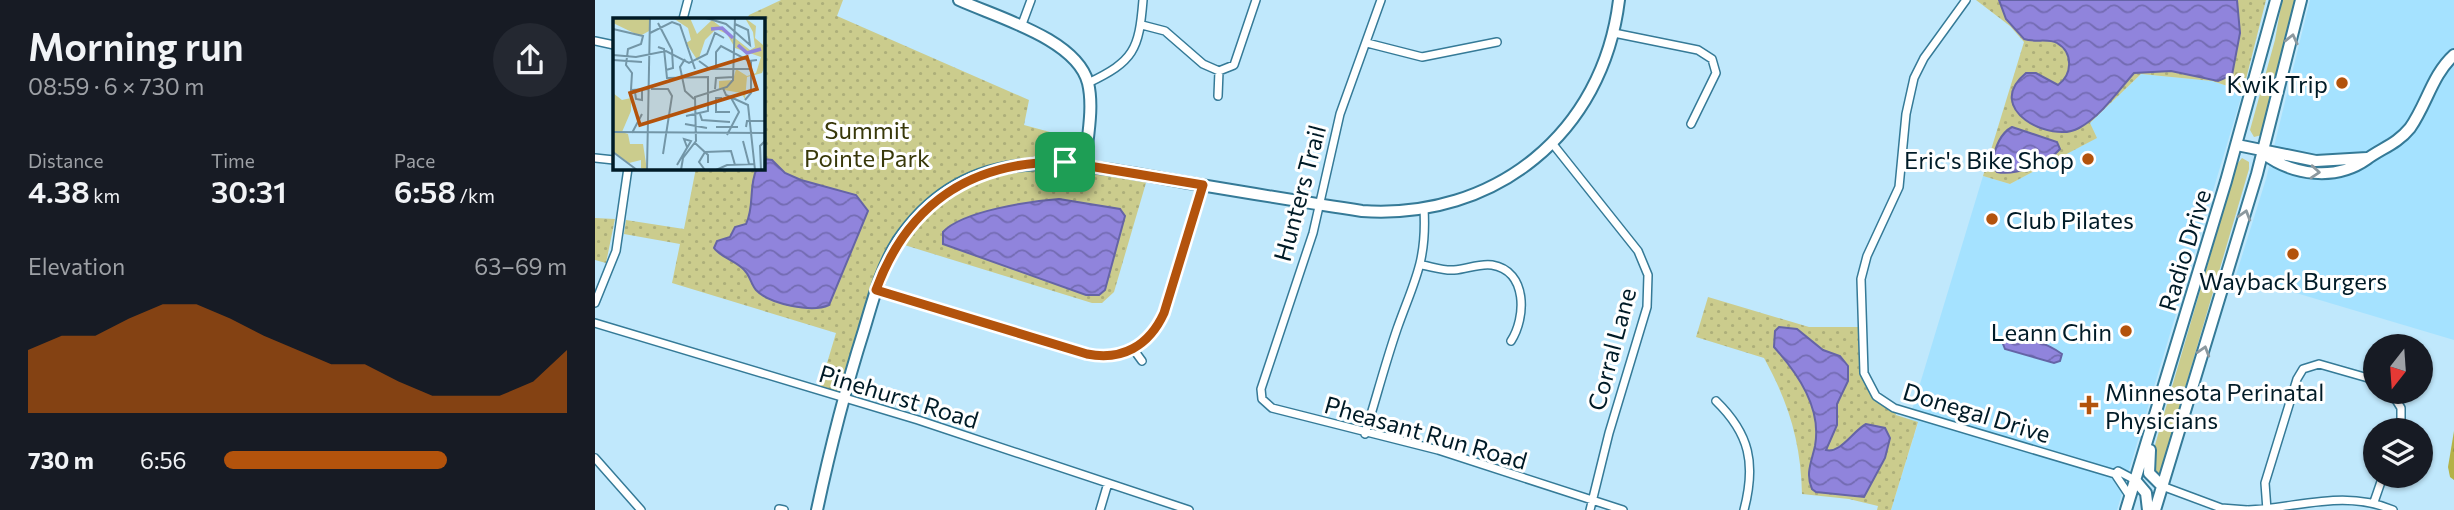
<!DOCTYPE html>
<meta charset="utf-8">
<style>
body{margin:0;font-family:Commissioner,sans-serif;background:#242831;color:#f1f3f6;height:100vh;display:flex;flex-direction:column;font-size:26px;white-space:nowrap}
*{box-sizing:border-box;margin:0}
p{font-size:23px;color:#9ea1a6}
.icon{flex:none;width:38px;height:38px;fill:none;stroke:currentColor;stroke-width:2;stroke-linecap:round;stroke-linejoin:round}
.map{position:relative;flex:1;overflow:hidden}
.details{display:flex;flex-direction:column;background:#171b24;width:595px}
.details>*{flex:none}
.needle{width:46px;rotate:197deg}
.fabs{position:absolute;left:1768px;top:334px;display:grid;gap:14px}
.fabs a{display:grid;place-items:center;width:70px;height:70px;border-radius:50%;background:#171b24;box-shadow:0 2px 5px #0004;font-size:35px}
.pin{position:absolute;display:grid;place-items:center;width:60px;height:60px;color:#fff;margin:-30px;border-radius:14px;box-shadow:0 4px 10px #0006}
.round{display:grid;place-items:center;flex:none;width:74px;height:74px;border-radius:37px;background:#242831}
.headline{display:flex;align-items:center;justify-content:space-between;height:119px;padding:0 28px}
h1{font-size:38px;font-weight:600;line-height:52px}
.metrics{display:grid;grid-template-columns:repeat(3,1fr);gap:10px;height:119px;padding:7px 28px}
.metrics div{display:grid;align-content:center}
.metrics b{font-size:30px;font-weight:600}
.metrics small{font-size:19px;font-weight:400}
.metrics p{font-size:19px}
.chart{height:196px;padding:14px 28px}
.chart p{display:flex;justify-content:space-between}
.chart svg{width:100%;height:126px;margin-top:7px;fill:#b3530c;opacity:.7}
ul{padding:0 28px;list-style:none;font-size:23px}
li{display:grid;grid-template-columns:112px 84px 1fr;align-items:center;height:52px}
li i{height:18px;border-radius:9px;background:#b3530c}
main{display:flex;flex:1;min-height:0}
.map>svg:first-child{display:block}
.built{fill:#a5e2ff}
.grass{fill:#cbcc8d}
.forest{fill:url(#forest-crowns)}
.park{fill:url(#park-dots)}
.water{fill:url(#water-waves);stroke:#6564a6;stroke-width:2}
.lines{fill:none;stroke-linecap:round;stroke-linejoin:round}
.street-casing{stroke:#357a97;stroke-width:10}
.secondary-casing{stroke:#357a97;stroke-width:14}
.street{stroke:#fff;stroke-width:7}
.secondary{stroke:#fff;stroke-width:10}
.oneway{stroke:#8c989e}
.route-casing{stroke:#fff;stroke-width:14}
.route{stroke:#b3530c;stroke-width:9}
.poi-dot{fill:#b3530c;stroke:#fff;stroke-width:2.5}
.labels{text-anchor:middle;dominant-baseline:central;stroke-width:6;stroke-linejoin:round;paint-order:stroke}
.poi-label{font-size:24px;fill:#001b27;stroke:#fff;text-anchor:end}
.park-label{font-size:24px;fill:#38380a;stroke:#fff}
.street-label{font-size:24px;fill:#001b27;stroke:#fff}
.inset-river{fill:none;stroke:#9084dc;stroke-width:3.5}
.inset-road{fill:none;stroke:#7396a7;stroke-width:2}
.view{fill:#b3530c;fill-opacity:0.15;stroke:#b3530c;stroke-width:3.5}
.inset-edge{fill:none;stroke:#001b27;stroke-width:3.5}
</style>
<main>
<section class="details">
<div class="headline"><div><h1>Morning run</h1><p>08:59 · 6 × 730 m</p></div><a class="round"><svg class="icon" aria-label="share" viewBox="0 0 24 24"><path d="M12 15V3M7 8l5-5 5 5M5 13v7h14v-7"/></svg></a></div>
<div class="metrics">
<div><p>Distance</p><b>4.38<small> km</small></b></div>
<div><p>Time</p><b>30:31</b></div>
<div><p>Pace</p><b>6:58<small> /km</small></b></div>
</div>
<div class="chart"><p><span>Elevation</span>63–69 m</p>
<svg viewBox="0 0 160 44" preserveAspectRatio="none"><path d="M0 44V22L10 17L20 17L30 11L40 6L50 6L60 11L70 17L80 22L90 27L100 27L110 33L120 38L130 38L140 38L150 33L160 22V44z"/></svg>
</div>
<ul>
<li><b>730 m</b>6:56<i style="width:65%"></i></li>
</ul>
</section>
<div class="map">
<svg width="1859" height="510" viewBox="0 0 1859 510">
<defs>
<pattern id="forest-crowns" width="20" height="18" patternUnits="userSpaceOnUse" patternTransform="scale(1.75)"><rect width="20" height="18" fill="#b3b248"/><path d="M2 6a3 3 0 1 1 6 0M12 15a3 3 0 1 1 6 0" fill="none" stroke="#98983f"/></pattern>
<pattern id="park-dots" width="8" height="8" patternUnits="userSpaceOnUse" patternTransform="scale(1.75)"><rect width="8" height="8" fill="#cbcc8d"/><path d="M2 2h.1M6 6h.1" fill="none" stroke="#adaf7a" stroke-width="1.8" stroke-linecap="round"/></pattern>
<pattern id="water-waves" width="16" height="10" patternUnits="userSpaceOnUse" patternTransform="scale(1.75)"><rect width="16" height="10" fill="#9084dc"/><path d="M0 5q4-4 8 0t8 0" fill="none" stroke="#736bb2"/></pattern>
</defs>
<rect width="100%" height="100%" fill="#c0e8fc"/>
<path class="built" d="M1715 0H1859V340L1641 275 1671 179Z
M1546 74 1617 81 1648 91 1522 510H1296L1323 423 1314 420 1388 176 1415 184 1501 138 1495 123Z"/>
<path class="grass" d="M1687 0H1699V10L1667 135 1659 137 1655 130 1680 40Z
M1647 158 1654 162V169L1564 477 1558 463 1560 445 1642 164Z"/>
<path class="forest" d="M1859 431V480L1855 477 1853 467Z"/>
<path class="park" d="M186 0H248L242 16 434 100 429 125 492 142 490 165 553 176 519 292 507 303H497L303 243 248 397 224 390 241 333 77 283 85 244 29 234 31 220 89 229 101 168H168V19H152L154 15Z
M1381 0H1671L1648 91 1617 81 1546 74 1495 123 1502 138 1415 184 1388 176 1429 42 1415 26Z
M0 218 20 219 11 263 0 260Z
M1113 297 1214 327H1267C1269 371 1264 379 1299 408L1301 415 1323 422 1296 510H1282L1283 506 1254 499 1207 494C1206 443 1194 403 1169 358L1101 337Z"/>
<path class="water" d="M1404 0H1642L1645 33 1637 75 1623 81 1576 71 1539 73C1523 91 1506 116 1484 128 1456 144 1387 109 1431 73H1441L1463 85C1477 75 1479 53 1462 43 1453 38 1440 43 1429 39L1411 19Z
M1417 127 1462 142 1465 149C1453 163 1420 176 1402 172L1397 165C1399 151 1404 134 1417 127Z
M169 159 177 160 190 173 206 180 261 195 273 211 234 305C217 313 174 304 161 290 156 284 155 276 150 271 142 261 126 258 119 248L122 241 135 237 140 227 151 224C160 206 153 187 162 168H168Z
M464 199 525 209 530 216 510 290 504 295H491L348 244V232C367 211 436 201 464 199Z
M1184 327 1202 329 1228 350 1245 356 1253 366V381L1242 404V425L1231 450C1245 454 1258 431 1271 424L1290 428 1295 438 1290 458 1269 497 1221 492 1217 489C1210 474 1217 460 1220 446 1227 408 1203 374 1179 347L1180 331Z
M1413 338C1431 335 1453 344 1467 354L1465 361 1459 363 1410 349 1408 344Z"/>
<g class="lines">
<defs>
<path id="street" d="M786 0 745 114 718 233 666 389 667 399 677 408 843 450 1028 510
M1371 0 1329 58 1319 78 1311 114 1304 187 1272 256 1266 279 1269 373 1281 396 1299 408 1520 474 1523 471 1540 480
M88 19 93 0
M547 25 570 31 608 64 624 71 639 65 661 0
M426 27 436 0
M1019 33 1103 50 1117 59 1121 73 1096 124
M0 41 19 45
M772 43 827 57 902 42
M493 83C539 61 544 50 548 0
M623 96 624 71
M957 143 1043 251 1053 275 1052 307 1014 433 995 510
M0 158 19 160
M827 265C838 267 849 271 859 270 872 269 885 263 897 265 933 271 931 318 916 341
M281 290 492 354C527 361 554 346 569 313L608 185
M0 303 21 251 33 168
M0 323 323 420 594 510
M539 350 547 361
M1796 392 1806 408V430
M1121 401C1155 434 1161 464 1149 510
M770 434C781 399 790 364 802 329 819 281 832 262 829 209
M0 458 46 510
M1520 474 1534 495
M1567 486 1626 508 1652 510
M1779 502 1788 476
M184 509 189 510
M505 510 513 483
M1653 510C1703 508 1749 489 1798 510
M1672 510 1670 483 1702 379 1708 369 1724 364 1780 380"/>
<path id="secondary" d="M364 0C401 17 482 39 493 83 499 108 492 139 490 165
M1642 145 1721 161 1772 158
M1668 153C1698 176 1741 181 1772 159 1787 148 1802 144 1815 128 1832 104 1837 75 1859 55
M1555 450 1554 473 1567 486
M1540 480 1551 493 1553 510
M222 510C235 449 250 390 269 330 278 300 286 268 303 241 375 134 483 164 588 182 648 192 707 202 767 211 900 220 1008 133 1024 0
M1531 510 1631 181 1681 0
M1560 510 1662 174 1706 0"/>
</defs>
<use href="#street" class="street-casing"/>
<use href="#secondary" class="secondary-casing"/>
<use href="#street" class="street"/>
<use href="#secondary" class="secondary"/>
</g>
<defs><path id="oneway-chevron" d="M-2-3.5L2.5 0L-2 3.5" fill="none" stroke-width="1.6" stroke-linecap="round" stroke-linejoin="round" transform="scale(1.75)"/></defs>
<g class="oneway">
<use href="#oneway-chevron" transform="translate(1697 39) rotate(-77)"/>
<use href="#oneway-chevron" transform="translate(1720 172) rotate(4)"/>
<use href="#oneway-chevron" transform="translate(1650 215) rotate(-73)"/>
<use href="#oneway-chevron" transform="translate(1609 351) rotate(-73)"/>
</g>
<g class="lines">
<defs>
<path id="route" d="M470 162 608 185 569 313C554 346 527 361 492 354L281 290C313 202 378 161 470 162Z"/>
</defs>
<use href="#route" class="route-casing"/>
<use href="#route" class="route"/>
</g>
<g class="poi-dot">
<circle cx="1747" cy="83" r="7"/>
<circle cx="1493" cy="159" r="7"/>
<circle cx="1397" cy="219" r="7"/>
<circle cx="1698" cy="254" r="7"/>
<circle cx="1531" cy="331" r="7"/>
<path d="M1490.5 394.5h7v7h7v7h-7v7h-7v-7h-7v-7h7z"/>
</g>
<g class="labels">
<g class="poi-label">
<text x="1733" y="83">Kwik Trip</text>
<text x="1479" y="159">Eric's Bike Shop</text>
<text x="1411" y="219" text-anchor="start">Club Pilates</text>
<text x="1698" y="280" text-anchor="middle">Wayback Burgers</text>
<text x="1517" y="331">Leann Chin</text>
<text x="1510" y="391" text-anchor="start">Minnesota Perinatal<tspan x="1510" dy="28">Physicians</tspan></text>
</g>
<g class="park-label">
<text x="272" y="129">Summit<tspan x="272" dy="28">Pointe Park</tspan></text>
</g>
<g class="street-label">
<text transform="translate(704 193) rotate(-75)">Hunters Trail</text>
<text transform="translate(1589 250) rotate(-73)">Radio Drive</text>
<text transform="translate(1016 349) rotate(-75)">Corral Lane</text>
<text transform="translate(304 396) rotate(17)">Pinehurst Road</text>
<text transform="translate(1382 412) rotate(17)">Donegal Drive</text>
<text transform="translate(831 432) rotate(16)">Pheasant Run Road</text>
</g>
</g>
<g transform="translate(18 18)">
<rect width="152" height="152" fill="#c0e8fc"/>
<path d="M0 0H36V13L27 18 0 5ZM60 0H77L84 16 99 2 137 32 142 29 140 14 132 0 143 8 142 20 150 27V0L152 47 149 55 134 59 132 81 128 75 106 71V63L120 62 123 51 134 58 143 55 148 39 122 30 114 16 103 11 92 22 85 43 73 25 78 22 75 10ZM0 75 9 82 18 80V93L9 114 15 116 17 126H30L34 152 28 150V142L16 145 0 134Z" fill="#cbcc8d"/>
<path class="inset-river" d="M98 11 109 10 120 20M125 27 134 35 148 31"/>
<path class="inset-road" d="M93 0 113 6 137 27 135 12 122 6M45 5 59 32 60 50 53 52M0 11 30 18 28 26 15 31 13 47 19 55 18 72 36 71M37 15 59 4 67 7 82 51M45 29 51 31 54 60 95 59V93L73 98M0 37 23 39 53 33 76 45 94 36 102 15 111 20M72 41 67 49 72 73 81 81M0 42 29 44M86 43 97 51H138M103 51V34L108 28 136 43 144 42M110 70 113 77 135 87 142 152M38 71H55L59 78 50 136M102 71 103 60 121 59M22 74 23 81 29 82V72M109 80H103V94H117M132 82 138 75V43M87 96 89 102 117 104M72 106 94 110M103 109H125M133 109 134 103H153M0 114 153 115M19 115 29 96M114 117 126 94 117 78M130 123 136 146M82 125 95 137V145M0 134 24 152M92 134 118 133 122 147M64 147 78 123 71 121 74 129M34 152 37 0M68 152 70 140 83 123 82 79 114 69 120 62 122 0M92 152 86 144 92 134M103 152 114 147 142 146M148 152 147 128 153 122"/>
<path class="view" d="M134 39 144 71 27 107 17 75Z"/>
<rect width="152" height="152" class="inset-edge"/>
</g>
</svg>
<div class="fabs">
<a><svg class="needle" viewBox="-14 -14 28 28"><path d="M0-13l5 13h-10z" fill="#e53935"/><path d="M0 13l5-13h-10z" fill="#9ea1a6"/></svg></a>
<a><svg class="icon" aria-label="layers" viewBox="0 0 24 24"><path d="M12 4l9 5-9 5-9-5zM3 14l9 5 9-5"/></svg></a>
</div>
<div class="pin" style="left:470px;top:162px;background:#1e9e55"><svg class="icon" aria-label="arrive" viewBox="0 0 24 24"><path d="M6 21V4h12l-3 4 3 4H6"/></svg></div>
</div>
</main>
